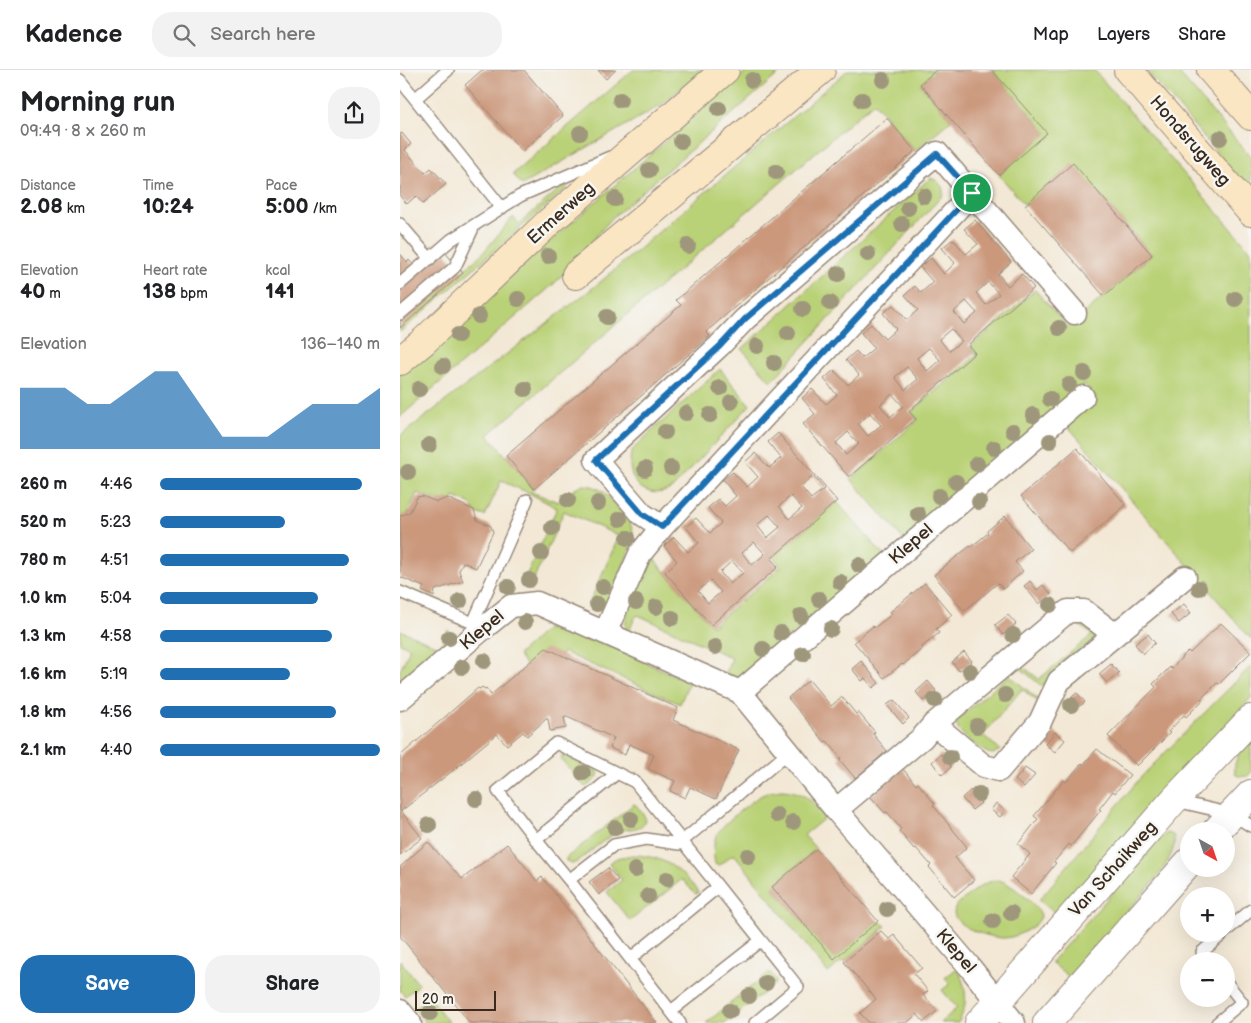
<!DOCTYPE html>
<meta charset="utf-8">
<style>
body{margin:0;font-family:"Balsamiq Sans",sans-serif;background:#f2f2f2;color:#202124;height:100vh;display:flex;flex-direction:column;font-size:19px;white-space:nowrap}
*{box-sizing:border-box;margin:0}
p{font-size:16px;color:#757577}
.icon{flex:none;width:28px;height:28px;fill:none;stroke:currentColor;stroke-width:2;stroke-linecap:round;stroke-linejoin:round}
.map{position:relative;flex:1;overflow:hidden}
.drawer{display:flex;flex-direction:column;background:#fff;width:400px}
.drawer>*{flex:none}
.needle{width:32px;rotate:140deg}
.buttons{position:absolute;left:780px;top:752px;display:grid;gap:10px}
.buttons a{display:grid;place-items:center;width:55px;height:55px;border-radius:50%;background:#fff;box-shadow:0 5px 20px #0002;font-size:25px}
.scale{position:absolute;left:15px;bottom:12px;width:81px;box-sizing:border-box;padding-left:5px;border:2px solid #3b2a1e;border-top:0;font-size:14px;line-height:18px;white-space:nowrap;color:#3b2a1e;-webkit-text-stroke:4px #f6f6f2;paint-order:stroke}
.pin{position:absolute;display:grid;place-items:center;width:42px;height:42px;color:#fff;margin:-21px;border:2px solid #fff;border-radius:50%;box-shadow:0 1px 5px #0007}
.round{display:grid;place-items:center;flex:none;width:52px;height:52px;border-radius:20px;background:#f2f2f2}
.overview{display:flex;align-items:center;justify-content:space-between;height:85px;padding:0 20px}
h1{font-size:28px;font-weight:800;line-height:38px}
.figures{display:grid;grid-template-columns:repeat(3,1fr);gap:8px;height:85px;padding:5px 20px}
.figures div{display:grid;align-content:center}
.figures b{font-size:21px;font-weight:800}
.figures small{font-size:14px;font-weight:400}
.figures p{font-size:14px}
.chart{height:140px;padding:10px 20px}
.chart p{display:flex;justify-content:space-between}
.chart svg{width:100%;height:90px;margin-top:5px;fill:#1f6fb2;opacity:.7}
.cta{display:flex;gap:10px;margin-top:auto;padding:10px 20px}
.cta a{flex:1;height:58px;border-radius:20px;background:#1f6fb2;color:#fff;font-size:20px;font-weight:800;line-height:58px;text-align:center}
.cta a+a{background:#f2f2f2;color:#202124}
ul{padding:0 20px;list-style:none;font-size:16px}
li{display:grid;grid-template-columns:80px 60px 1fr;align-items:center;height:38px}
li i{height:12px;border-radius:6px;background:#1f6fb2}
header{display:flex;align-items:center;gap:30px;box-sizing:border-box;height:70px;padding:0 25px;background:#fff;border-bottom:1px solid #e0e0e0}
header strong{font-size:24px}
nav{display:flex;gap:28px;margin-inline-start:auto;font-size:18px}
.search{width:350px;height:45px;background:#f2f2f2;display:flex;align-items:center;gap:12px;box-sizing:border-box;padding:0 18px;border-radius:20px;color:#757577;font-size:19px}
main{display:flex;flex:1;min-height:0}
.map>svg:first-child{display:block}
.green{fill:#bad277;stroke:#7a7e4a}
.building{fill:#cb987c;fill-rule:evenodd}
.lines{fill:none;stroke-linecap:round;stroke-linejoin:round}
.service-casing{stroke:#97897a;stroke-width:14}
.minor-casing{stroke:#97897a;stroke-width:25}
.tertiary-casing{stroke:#97897a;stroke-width:30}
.secondary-casing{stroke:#97897a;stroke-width:30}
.service{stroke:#fff;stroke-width:11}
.minor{stroke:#fff;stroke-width:22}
.tertiary{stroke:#fff;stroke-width:28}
.secondary{stroke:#fbe6c3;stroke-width:28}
.tree{fill:#9f977c}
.route-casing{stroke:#fff;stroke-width:10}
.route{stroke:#1f6fb2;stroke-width:6}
.labels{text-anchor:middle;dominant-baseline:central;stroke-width:5;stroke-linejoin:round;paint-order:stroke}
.street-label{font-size:18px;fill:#3b2a1e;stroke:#f6f6f2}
</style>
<header>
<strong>Kadence</strong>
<div class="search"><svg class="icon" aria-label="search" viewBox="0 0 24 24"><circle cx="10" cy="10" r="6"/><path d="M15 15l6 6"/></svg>Search here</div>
<nav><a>Map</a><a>Layers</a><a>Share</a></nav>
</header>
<main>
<section class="drawer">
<div class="overview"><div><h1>Morning run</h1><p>09:49 · 8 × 260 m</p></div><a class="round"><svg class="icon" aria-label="share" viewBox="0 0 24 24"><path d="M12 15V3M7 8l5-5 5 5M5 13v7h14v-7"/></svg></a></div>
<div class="figures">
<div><p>Distance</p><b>2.08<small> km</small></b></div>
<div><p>Time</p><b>10:24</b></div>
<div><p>Pace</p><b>5:00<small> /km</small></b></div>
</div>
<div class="figures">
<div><p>Elevation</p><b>40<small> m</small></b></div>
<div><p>Heart rate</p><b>138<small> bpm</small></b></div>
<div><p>kcal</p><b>141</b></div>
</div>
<div class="chart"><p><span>Elevation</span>136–140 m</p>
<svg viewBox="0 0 160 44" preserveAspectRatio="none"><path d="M0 44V14L10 14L20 14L30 22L40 22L50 14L60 6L70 6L80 22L90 38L100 38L110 38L120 30L130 22L140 22L150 22L160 14V44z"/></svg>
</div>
<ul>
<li><b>260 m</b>4:46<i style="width:92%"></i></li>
<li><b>520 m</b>5:23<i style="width:57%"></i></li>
<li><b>780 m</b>4:51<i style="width:86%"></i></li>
<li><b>1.0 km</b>5:04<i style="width:72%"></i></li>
<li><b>1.3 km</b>4:58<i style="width:78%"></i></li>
<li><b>1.6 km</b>5:19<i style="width:59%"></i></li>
<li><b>1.8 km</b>4:56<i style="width:80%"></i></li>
<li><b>2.1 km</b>4:40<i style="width:100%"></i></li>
</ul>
<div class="cta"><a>Save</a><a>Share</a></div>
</section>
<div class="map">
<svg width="851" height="953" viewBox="0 0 851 953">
<rect width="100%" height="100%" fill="#f6f6f2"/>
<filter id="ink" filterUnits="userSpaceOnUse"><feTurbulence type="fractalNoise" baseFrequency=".02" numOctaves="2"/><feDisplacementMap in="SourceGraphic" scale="10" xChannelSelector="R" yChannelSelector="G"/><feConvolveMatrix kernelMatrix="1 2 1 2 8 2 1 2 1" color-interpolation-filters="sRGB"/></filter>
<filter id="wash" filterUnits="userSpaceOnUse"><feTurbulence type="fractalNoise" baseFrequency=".0096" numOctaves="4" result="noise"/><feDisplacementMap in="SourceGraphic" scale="20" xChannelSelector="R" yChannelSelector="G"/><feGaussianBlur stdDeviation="1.12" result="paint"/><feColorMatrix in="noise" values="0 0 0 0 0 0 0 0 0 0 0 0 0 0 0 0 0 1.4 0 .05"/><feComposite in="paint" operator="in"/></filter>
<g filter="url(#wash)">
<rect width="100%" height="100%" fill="#f3e8d5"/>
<path class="green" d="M233 0H304L261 35 122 115 113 104Z
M348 0H383L213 147 156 212 0 347V301Z
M448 0H536L520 14 551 50 515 81 474 32 88 365 134 419 131 422 158 432 177 417 183 415 192 416 203 421 229 451 231 456 233 462 232 474 208 534 203 540 189 534 219 466 164 441 130 518 122 515 157 438 129 423 101 411 85 446 76 443 69 433 54 427 50 435 17 423 0 461V366L198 214Z
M592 0H694L851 181V569L666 354 696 327 684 314 504 470 451 409 518 350 511 342 577 285 570 277 635 220 668 257 752 185 673 94 625 135 599 105 647 63Z
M746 0H776L851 87V122Z
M531 108C538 110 546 118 542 126L371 312 342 279 529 109Z
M165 114 167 118 0 262V256L81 185 113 147 119 154Z
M320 299 350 335 274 417C255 430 232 420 230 396 230 393 230 388 231 384 233 379 237 375 241 371Z
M437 432 485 487 339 608 334 609 325 604 332 588 238 545C232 549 233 558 227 562L225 561 227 542 247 492 252 487 312 556 381 497 373 487Z
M155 551 289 612 280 634 163 582 161 585 126 596 118 585Z
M674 551 681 553 696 562V565L694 569 648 607 643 617 619 597 621 595 639 609 692 565Z
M0 560 40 577 48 560C52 563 53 566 52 570L0 616V601L10 578 0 573Z
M851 596V628L769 716 656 844 639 830 741 707Z
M609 605 638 629 637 631 622 619 583 665 600 680 593 684 588 683C581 680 561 664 558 659 556 654 557 651 560 647Z
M851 670V703C846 708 842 707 836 705 831 692 842 678 851 670Z
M163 685 198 701C201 708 190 714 185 717L161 689 162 686Z
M381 720C404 721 411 730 426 747L404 765 416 779 372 817 434 889 478 851 486 856 444 892 442 891 428 903 335 785H332L319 795H316L315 793C313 784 313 776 316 766 321 755 351 731 362 725 368 722 375 721 381 720Z
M234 734 236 735 245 747C245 761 231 757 221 761 203 768 191 783 175 793L171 794 166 791V788Z
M767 763 773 765C779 777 764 797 757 808L669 907 651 892 764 765Z
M233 785C265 786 278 798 298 821V823L295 824 283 810H281L230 851 207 822 222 810 209 793 217 788Z
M599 810C610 813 638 835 641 845 639 853 635 855 629 859 621 864 612 868 603 868 591 868 542 855 557 835 559 832 563 830 565 828 576 819 585 811 599 810Z
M0 890 19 915 5 926 0 921Z
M557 898C567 917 569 934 558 953H540L557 938 542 920 550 914 545 908Z
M368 903H371L376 910 375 914 325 953H306Z
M29 927 49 953H26L15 939Z"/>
<g id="blocks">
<path class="building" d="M82 0H92L93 2 95 0H124L163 46 122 81 65 15Z
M198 0H216L206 9Z
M536 0H592L647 63 599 105 520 14Z
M487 48 515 81 306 262 310 266 134 419 106 386 281 235 276 230Z
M2 63 11 74 5 80 25 103 31 98 46 114 23 134 16 126 7 134 0 126V64Z
M673 93 752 185 704 226 625 135Z
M575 150 611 192 598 204 608 216 622 204 634 218 568 275 575 283 509 341 516 349 449 407 403 354 415 344 402 328 412 319 426 334 437 325 424 309 434 300 448 315 459 305 446 290 456 281 462 288 474 278 461 263 471 254 485 269 496 259 483 243 493 235 507 250 518 240 505 225 515 216 521 223 533 212 520 197 531 188 544 204 555 193 542 178 553 169 566 184 578 174 564 159ZM588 212 599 224 586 235 576 223ZM566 231 577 243 564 254 554 242ZM551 259 562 271 549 281 539 269ZM529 278 540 290 527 301 517 288ZM507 297 518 309 505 320 495 307ZM492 324 503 336 490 347 480 335ZM470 343 481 355 468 366 458 354ZM448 362 459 374 446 385 436 373Z
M43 180 63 203 0 258V184L7 192 9 190 18 201Z
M378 363 437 431 371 489 378 497 311 555 265 502 277 491 264 476 274 467 288 482 299 473 286 457 296 448 310 463 321 453 308 438 318 429 325 436 336 426 323 410 333 402 347 417 358 407 345 392 355 383 369 398 381 388 368 372ZM413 406 424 419 411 429 401 417ZM391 426 402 438 389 449 379 436ZM369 445 380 457 367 468 357 455ZM354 472 365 484 352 495 342 483ZM332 491 343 503 330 514 320 502ZM310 510 321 522 308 533 298 521Z
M677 378 726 435 670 483 621 426Z
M22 426 37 432 47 428 74 440 77 450 91 456 93 462 76 498 63 492 59 501 63 511 35 520 34 527 22 521 24 517 0 507V446L10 442 17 427Z
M605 446 631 479 615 492 623 501 603 519 598 513 564 541 534 505 570 476 571 477 588 463 587 461Z
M630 511 637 520 643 515 651 524 639 534 624 516Z
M525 513 552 545 536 559 539 563 522 577 523 578 503 595 502 594 484 608 454 572 473 556 474 558 492 544 490 542Z
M784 534 791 543 779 553 771 544Z
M608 545 616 554 603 565 595 555Z
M821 553 851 582 819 614 817 613 801 629 803 630 786 647 784 645 768 662 770 663 737 696 708 666 756 617 753 614 770 597 771 599 788 581 790 583Z
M748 564 755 573 743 584 735 574Z
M146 578 278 638 273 650 339 680 316 729 290 717 285 728 270 721 275 711 248 699 254 685 229 674 225 685 210 678 214 668 167 647H164L166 658 150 661 148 649H146L127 666 123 662 107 675 97 664 51 702 1 741 22 768 0 785V686L78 618 80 619 82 617 85 619 86 618 91 625Z
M564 582 572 591 559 601 552 592Z
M461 591 479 613 473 618 465 608 462 611 452 599Z
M711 594 719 603 707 613 699 604Z
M409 610 431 636 442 627 456 644 458 642 475 662 473 664 487 681 455 708 439 689 441 688 427 671 425 672 388 628Z
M528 611 536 621 523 631 516 622Z
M677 623 685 632 678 637 670 628Z
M494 630 509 648 503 654 487 635Z
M655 662 665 670 655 682 645 674Z
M697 679 730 705 715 723 713 721 699 739 701 740 671 776 669 774 654 792 656 793 631 824 611 807 630 784 618 774 638 749 634 746 664 710 666 712 682 693 683 695Z
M541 684 551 697 542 705 532 692Z
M625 698 635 705 624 718 615 710Z
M503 699 516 715 518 713 535 734 533 735 567 777 555 788 574 810 554 827 529 797 531 795 516 778 514 779 499 761 501 759 487 742 485 743 470 726Z
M571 720 581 733 572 740 562 728Z
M596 733 605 741 600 747 591 740Z
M28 772 62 809 107 774 137 811 142 807 257 953H70L0 866V797Z
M416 779 478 851 434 889 372 817Z
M208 798 218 810 199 825 189 812Z
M481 861 489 869 494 865 522 898 514 904 528 921 523 925 537 941 524 952 517 944 507 953H469L460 943 476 929 444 892Z"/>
</g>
</g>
<g filter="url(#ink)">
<use href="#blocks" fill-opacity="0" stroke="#97897a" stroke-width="1"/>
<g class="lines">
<defs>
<path id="service" d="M0 10 102 138
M15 29 48 0
M0 154 30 189
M0 214 51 170 120 126 210 87
M0 244 55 197 74 156
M0 522 73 553 77 558
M73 553 127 430
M217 703 136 770 169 810 214 775 246 769 279 774 389 682
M776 731 832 744 851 756
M136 770 98 721 156 673 235 712 398 917 355 953
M169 810 280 953
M826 861 851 840
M231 888 318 817
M810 891 802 882 823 864
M271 941 360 871
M817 953 842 932 826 912"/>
<path id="minor" d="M262 457 242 444 196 390 319 276 345 249 537 83 675 243
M205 563 240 484 262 457 372 338 572 123
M340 622 683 327
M0 629 80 561 111 536 137 533 340 622 436 740 569 896 614 953
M534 654 584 696 599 700 640 652 650 630 659 611 785 507
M436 740 522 668 534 654 668 541H684L715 565
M0 941 10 953"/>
<path id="tertiary" d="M816 761 851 724
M579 953 774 730 851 649
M647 953 789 792"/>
<path id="secondary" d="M728 0 851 142
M811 0 851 46
M176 205 421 0
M0 291 24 271 149 152 325 0"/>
</defs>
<use href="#service" class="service-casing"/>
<use href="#minor" class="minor-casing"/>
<use href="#tertiary" class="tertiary-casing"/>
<use href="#secondary" class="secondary-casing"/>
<use href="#service" class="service"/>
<use href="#minor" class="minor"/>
<use href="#tertiary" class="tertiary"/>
<use href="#secondary" class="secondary"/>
</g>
<g class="tree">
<circle cx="352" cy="10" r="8"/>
<circle cx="483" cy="10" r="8"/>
<circle cx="220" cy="30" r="8"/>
<circle cx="462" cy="30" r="8"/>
<circle cx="319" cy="39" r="8"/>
<circle cx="180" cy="63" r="8"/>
<circle cx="820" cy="68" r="8"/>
<circle cx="281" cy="71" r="8"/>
<circle cx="249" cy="100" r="8"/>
<circle cx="376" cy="102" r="8"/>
<circle cx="524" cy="126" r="8"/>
<circle cx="215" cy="129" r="8"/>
<circle cx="508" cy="138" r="8"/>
<circle cx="502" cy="154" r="8"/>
<circle cx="288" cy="176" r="8"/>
<circle cx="468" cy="184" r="8"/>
<circle cx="148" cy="186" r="8"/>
<circle cx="438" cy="204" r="8"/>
<circle cx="118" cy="229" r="8"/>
<circle cx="835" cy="229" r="8"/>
<circle cx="430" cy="233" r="8"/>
<circle cx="403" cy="239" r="8"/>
<circle cx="79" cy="246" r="8"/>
<circle cx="207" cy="247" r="8"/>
<circle cx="659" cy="258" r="8"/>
<circle cx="388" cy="263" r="8"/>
<circle cx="58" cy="265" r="8"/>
<circle cx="357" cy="276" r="8"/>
<circle cx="374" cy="293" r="8"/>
<circle cx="43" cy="296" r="8"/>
<circle cx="684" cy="303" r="8"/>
<circle cx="669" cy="315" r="8"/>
<circle cx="320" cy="318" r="8"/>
<circle cx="19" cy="319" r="8"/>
<circle cx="125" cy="319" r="8"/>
<circle cx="650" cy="329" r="8"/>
<circle cx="331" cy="332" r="8"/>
<circle cx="286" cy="343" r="8"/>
<circle cx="310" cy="345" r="8"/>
<circle cx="633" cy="345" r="8"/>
<circle cx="613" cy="361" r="8"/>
<circle cx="265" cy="362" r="8"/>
<circle cx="650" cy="371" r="8"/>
<circle cx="29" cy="375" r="8"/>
<circle cx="594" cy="378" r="8"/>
<circle cx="577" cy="394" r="8"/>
<circle cx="271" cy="398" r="8"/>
<circle cx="245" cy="399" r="8"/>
<circle cx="8" cy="402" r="8"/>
<circle cx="556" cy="412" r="8"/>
<circle cx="539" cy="426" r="8"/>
<circle cx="168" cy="430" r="8"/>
<circle cx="579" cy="432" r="8"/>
<circle cx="198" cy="433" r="8"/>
<circle cx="518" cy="444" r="8"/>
<circle cx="220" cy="449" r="8"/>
<circle cx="152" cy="458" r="8"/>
<circle cx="228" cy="468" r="8"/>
<circle cx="141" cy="483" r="8"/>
<circle cx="459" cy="495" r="8"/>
<circle cx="129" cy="510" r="8"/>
<circle cx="440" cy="512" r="8"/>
<circle cx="108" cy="517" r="8"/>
<circle cx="203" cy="517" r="8"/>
<circle cx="799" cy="518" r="8"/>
<circle cx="419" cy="529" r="8"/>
<circle cx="60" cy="531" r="8"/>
<circle cx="236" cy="532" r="8"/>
<circle cx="197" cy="534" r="8"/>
<circle cx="650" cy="535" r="8"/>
<circle cx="256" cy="537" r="8"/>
<circle cx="401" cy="546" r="8"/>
<circle cx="272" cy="548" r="8"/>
<circle cx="125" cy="552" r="8"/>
<circle cx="431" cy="559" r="8"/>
<circle cx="381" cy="563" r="8"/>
<circle cx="613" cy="565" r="8"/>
<circle cx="49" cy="568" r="8"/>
<circle cx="315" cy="577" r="8"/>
<circle cx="363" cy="579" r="8"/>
<circle cx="403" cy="584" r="8"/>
<circle cx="84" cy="591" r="8"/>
<circle cx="62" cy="597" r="8"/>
<circle cx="570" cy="601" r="8"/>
<circle cx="605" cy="625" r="8"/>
<circle cx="535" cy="630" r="8"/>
<circle cx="671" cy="635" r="8"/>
<circle cx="577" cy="656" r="8"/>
<circle cx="550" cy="687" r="8"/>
<circle cx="183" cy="703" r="8"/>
<circle cx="579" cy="724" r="8"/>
<circle cx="76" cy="729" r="8"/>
<circle cx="377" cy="745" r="8"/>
<circle cx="231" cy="749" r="8"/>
<circle cx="393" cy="752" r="8"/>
<circle cx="29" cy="755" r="8"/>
<circle cx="215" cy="758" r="8"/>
<circle cx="348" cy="786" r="8"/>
<circle cx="235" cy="800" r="8"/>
<circle cx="267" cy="809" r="8"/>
<circle cx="248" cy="826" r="8"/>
<circle cx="487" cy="839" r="8"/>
<circle cx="611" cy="843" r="8"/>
<circle cx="593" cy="851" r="8"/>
<circle cx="366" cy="913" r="8"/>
<circle cx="349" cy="926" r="8"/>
<circle cx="330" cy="941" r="8"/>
<circle cx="30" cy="943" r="8"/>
</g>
</g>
<g class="lines" filter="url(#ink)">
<defs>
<path id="route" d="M537 84 572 123 262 457 242 444 196 390 320 276 345 249Z"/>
</defs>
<use href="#route" class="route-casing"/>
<use href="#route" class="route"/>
</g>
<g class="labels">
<g class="street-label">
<text transform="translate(790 71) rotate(49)">Hondsrugweg</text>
<text transform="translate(161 143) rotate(-42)">Ermerweg</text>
<text transform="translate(511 474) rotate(-41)">Klepel</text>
<text transform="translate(82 560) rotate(-40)">Klepel</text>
<text transform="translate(713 799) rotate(-48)">Van Schaikweg</text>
<text transform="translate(556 881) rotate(50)">Klepel</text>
</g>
</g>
</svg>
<div class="buttons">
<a><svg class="needle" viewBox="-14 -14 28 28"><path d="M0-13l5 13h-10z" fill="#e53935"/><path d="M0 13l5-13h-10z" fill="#757577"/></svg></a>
<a>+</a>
<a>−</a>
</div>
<div class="scale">20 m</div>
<div class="pin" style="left:572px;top:123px;background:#1e9e55"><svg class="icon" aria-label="arrive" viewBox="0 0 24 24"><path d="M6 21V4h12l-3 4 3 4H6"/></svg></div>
</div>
</main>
